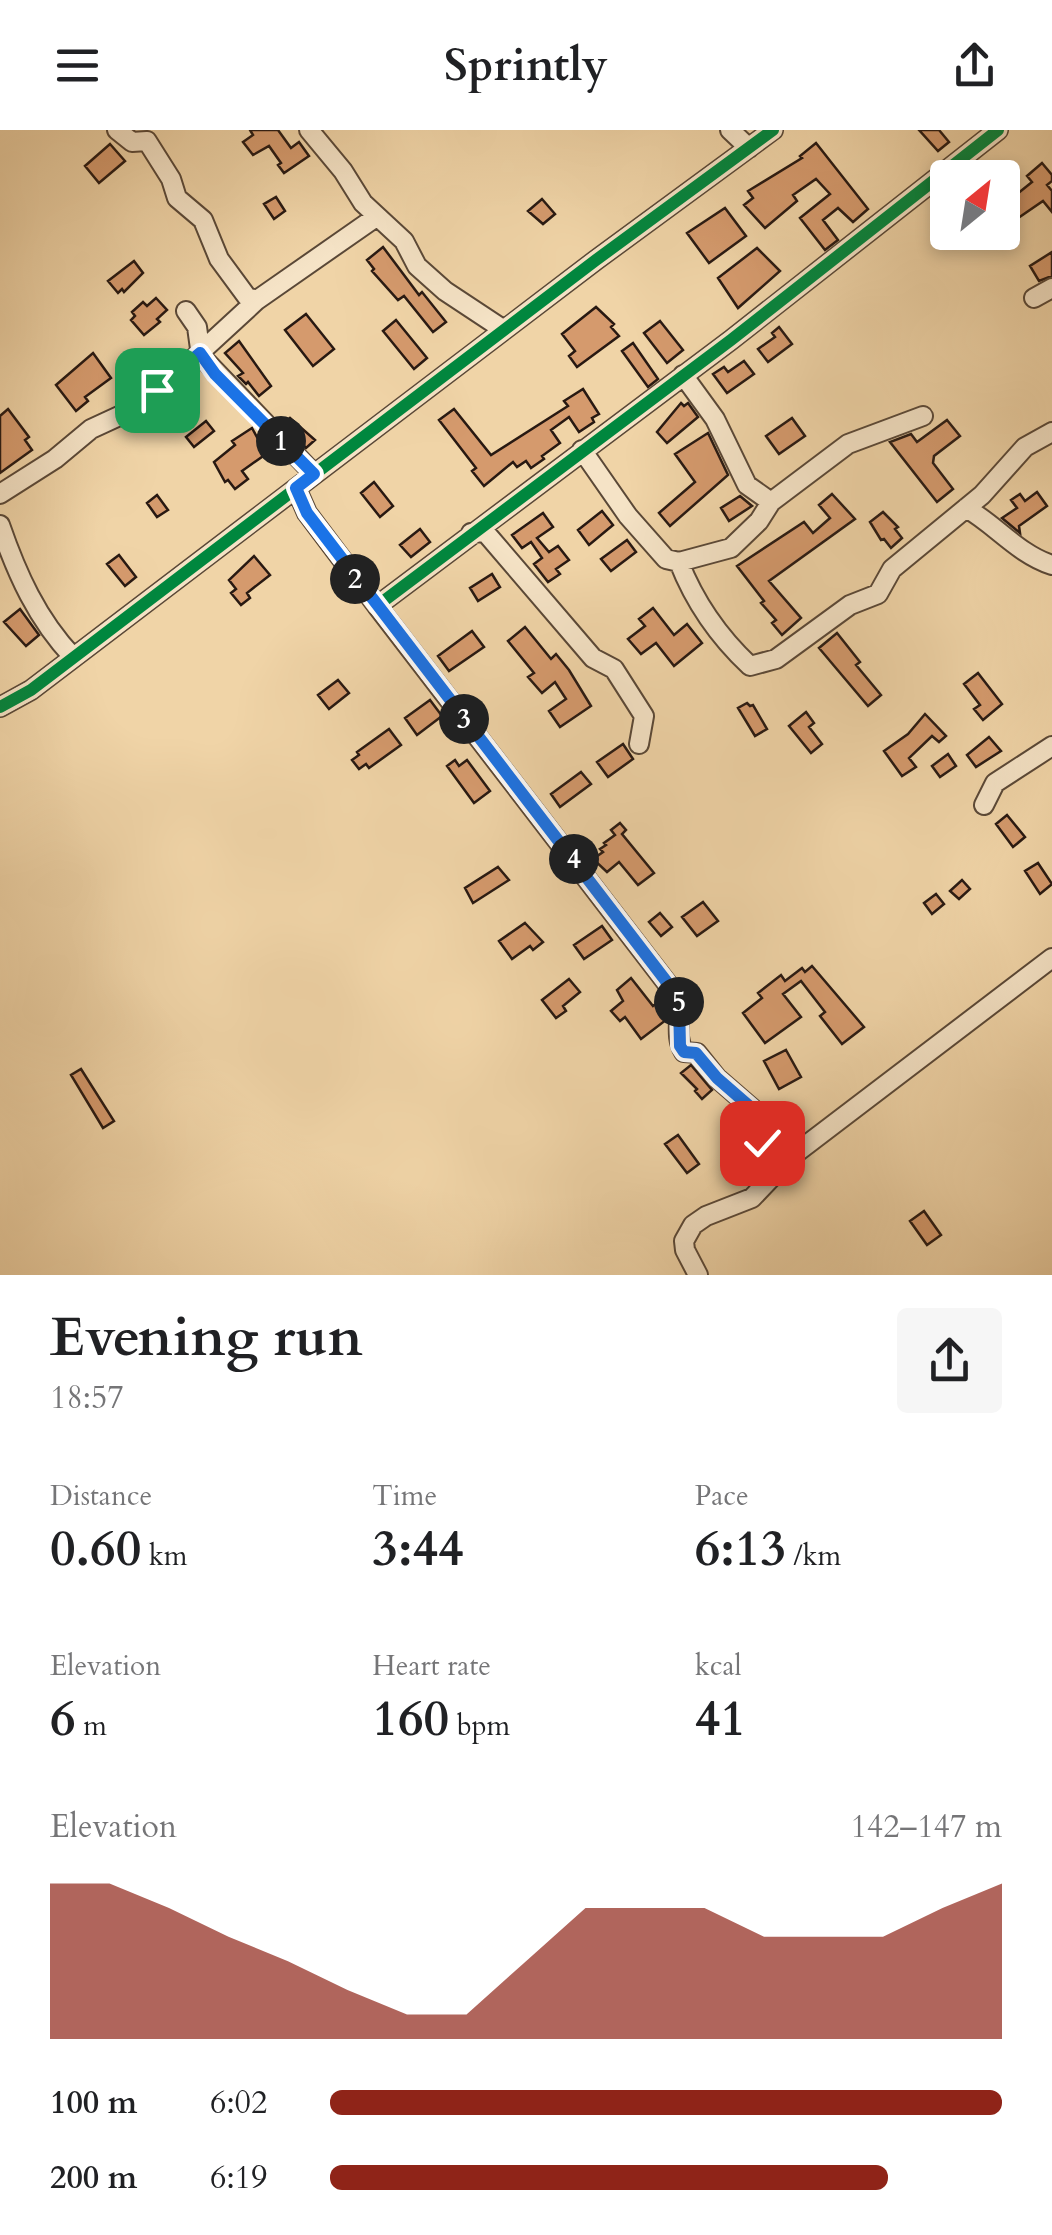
<!DOCTYPE html>
<meta charset="utf-8">
<style>
body{margin:0;font-family:Cardo,serif;background:#f6f6f6;color:#202124;height:100vh;display:flex;flex-direction:column;font-size:38px;white-space:nowrap}
*{box-sizing:border-box;margin:0}
p{font-size:32px;color:#757577}
.icon{flex:none;width:55px;height:55px;fill:none;stroke:currentColor;stroke-width:2;stroke-linecap:round;stroke-linejoin:round}
.map{position:relative;height:1145px;overflow:hidden}
.details{display:flex;flex-direction:column;background:#fff;flex:1}
.details>*{flex:none}
.needle{width:65px;rotate:30deg}
.controls{position:absolute;left:930px;top:30px;display:grid;gap:20px}
.controls a{display:grid;place-items:center;width:90px;height:90px;border-radius:10px;background:#fff;box-shadow:0 5px 15px #0003;font-size:50px}
.pin{position:absolute;display:grid;place-items:center;width:85px;height:85px;color:#fff;margin:-42px;border-radius:20px;box-shadow:0 5px 15px #0006}
.km{position:absolute;width:50px;height:50px;margin:-25px;border-radius:50%;background:#222;color:#fff;font-size:28px;line-height:50px;text-align:center}
.round{display:grid;place-items:center;flex:none;width:105px;height:105px;border-radius:10px;background:#f6f6f6}
.head{display:flex;align-items:center;justify-content:space-between;height:170px;padding:0 50px}
h1{font-size:55px;font-weight:800;line-height:75px}
.metrics{display:grid;grid-template-columns:repeat(3,1fr);gap:15px;height:170px;padding:10px 50px}
.metrics div{display:grid;align-content:center}
.metrics b{font-size:50px;font-weight:800}
.metrics small{font-size:28px;font-weight:400}
.metrics p{font-size:28px}
.chart{height:280px;padding:20px 50px}
.chart p{display:flex;justify-content:space-between}
.chart svg{width:100%;height:180px;margin-top:10px;fill:#8f2418;opacity:.7}
ul{padding:0 50px;list-style:none;font-size:32px}
li{display:grid;grid-template-columns:160px 120px 1fr;align-items:center;height:75px}
li i{height:25px;border-radius:12px;background:#8f2418}
header{display:flex;justify-content:space-between;align-items:center;height:130px;padding:0 50px;background:#fff;font-size:45px;font-weight:800}
.map>svg:first-child{display:block}
.building{fill:#d59a6d;stroke:#281912;stroke-width:2.5}
.lines{fill:none;stroke-linecap:round;stroke-linejoin:round}
.minor-casing{stroke:#5a4837;stroke-width:22}
.minor{stroke:#f5e3c6;stroke-width:18}
.cycleway-casing{stroke:#f5e3c6;stroke-width:19}
.cycleway{stroke:#00873e;stroke-width:12}
.route-casing{stroke:#fff;stroke-width:20}
.route{stroke:#1a73e8;stroke-width:12}
</style>
<header><svg class="icon" aria-label="menu" viewBox="0 0 24 24"><path d="M4 6h16M4 12h16M4 18h16"/></svg>Sprintly<svg class="icon" aria-label="share" viewBox="0 0 24 24"><path d="M12 15V3M7 8l5-5 5 5M5 13v7h14v-7"/></svg></header>
<div class="map">
<svg width="1052" height="1145" viewBox="0 0 1052 1145">
<rect width="100%" height="100%" fill="#f0d4a7"/>
<filter id="stains"><feTurbulence type="fractalNoise" baseFrequency=".002" numOctaves="4"/><feColorMatrix values="0 0 0 0 .2 0 0 0 0 .09 0 0 0 0 .02 0 0 0 .5 -.17"/></filter>
<radialGradient id="worn" r=".72"><stop offset=".6" stop-color="#630" stop-opacity="0"/><stop offset="1" stop-color="#630" stop-opacity=".3"/></radialGradient>
<path class="building" d="M250 0H278L291 18 299 12 309 26 284 43 278 35 281 33 269 16 253 25 243 12 253 5Z
M919 0H939L949 12 938 21Z
M816 13 868 79 853 92 838 78 823 90 838 110 825 120 800 88 830 64 816 49 793 65 797 71 765 98 744 75 753 68 748 61 802 28 800 26Z
M110 14 125 31 99 53 85 36Z
M1042 33 1052 45V51L1047 55 1052 61V82L1043 71 1002 99V76L1032 52 1027 46Z
M276 67 285 81 274 89 264 74Z
M542 69 555 84 543 94 528 81Z
M725 78 746 106 709 133 687 103Z
M383 117 419 165 422 162 446 192 433 202 404 166 398 170 372 141 374 139 367 130Z
M757 118 780 141 738 178 718 148Z
M1052 122V146L1039 151 1030 136Z
M134 131 143 143 124 162 122 159 118 163 108 151Z
M156 168 167 180 157 189 160 192 144 205 131 190 135 186 132 182 143 172 147 176Z
M596 177 614 194 611 197 619 206 577 237 569 226 575 221 562 204Z
M306 184 334 219 313 236 285 200Z
M396 190 427 228 414 239 383 201Z
M660 191 683 220 667 233 644 203Z
M779 197 792 214 768 232 758 219 775 207 772 203Z
M239 211 271 256 259 266 248 252 246 254 238 246 243 243 225 223Z
M633 213 658 249 648 257 622 221Z
M93 223 111 248 85 267 88 271 76 281 56 255Z
M744 231 754 244 727 263 713 244 724 237 728 242Z
M583 259 599 284 592 288 594 292 579 302 569 287 551 300 560 313 542 326 544 329 531 338 526 331 517 337 513 332 484 356 472 341 476 338 439 290 454 279 491 325 568 276 564 271Z
M681 273 684 276 688 273 698 287 667 313 657 302Z
M8 279 29 307 25 310 32 320 0 343V286Z
M290 288 315 310 306 318 284 294Z
M792 288 805 306 779 324 766 306Z
M947 290 960 306 934 326 933 333 953 359 937 372 890 312 911 304 917 312Z
M206 291 214 301 194 317 186 307Z
M252 298 266 324 242 341 248 349 235 359 228 350 225 352 214 332 235 315 232 311Z
M708 303 728 345 670 396 659 383 695 352 675 324Z
M374 352 393 376 380 387 361 363Z
M1037 362 1047 376 1019 396 1020 403 1002 388 1017 378 1011 370 1020 364 1025 371Z
M832 364 855 389 769 451 801 488 782 505 772 493 776 490 761 473 764 471 737 436 804 392 813 403 830 388 819 375Z
M157 365 168 380 157 387 147 373Z
M740 366 752 376 729 391 721 378Z
M602 381 613 395 589 415 578 400Z
M883 382 898 397 895 399 902 408 891 418 884 409 881 410 870 392Z
M543 383 553 397 537 408 549 422 558 416 569 430 556 439 560 444 548 452 534 434 542 428 531 412 522 418 512 405Z
M420 399 430 412 411 427 400 415Z
M627 410 636 422 611 441 601 429Z
M119 425 136 447 125 456 107 434Z
M254 426 270 445 247 463 250 468 241 475 231 463 236 459 229 450Z
M492 444 500 457 478 471 470 458Z
M653 478 674 505 687 494 702 513 674 536 656 513 641 524 628 509 645 496 639 489Z
M20 479 39 505 26 516 4 492Z
M525 497 551 529 556 524 569 540 591 576 560 597 549 581 566 569 555 552 542 563 528 547 534 543 508 511Z
M472 501 484 517 449 541 438 526Z
M837 503 860 532 856 535 881 565 868 576 819 518Z
M978 543 1002 574 983 590 974 579 980 575 964 554Z
M338 550 349 563 329 579 318 565Z
M430 570 442 586 417 605 405 588Z
M747 573 750 576 753 575 767 599 755 606 738 578Z
M806 582 814 593 809 597 822 614 811 623 789 596Z
M925 584 946 606 939 612 932 606 909 628 916 637 902 646 884 621 908 604Z
M389 599 401 615 369 638 366 634 359 639 352 630 359 625 357 622Z
M989 607 1001 621 976 637 967 625Z
M623 614 633 629 608 647 597 632Z
M948 624 956 636 940 647 932 636Z
M455 630 459 636 467 630 490 661 474 673 447 636Z
M581 642 591 654 560 677 551 664Z
M1007 685 1025 707 1013 717 996 694Z
M620 693 626 700 622 704 654 743 638 755 619 732 607 742 593 729 603 722 600 719 606 715 604 713 615 705 611 700Z
M1038 733 1052 754 1040 764 1025 741Z
M498 737 509 750 473 773 465 758Z
M962 750 970 759 959 769 950 761Z
M936 764 944 774 932 784 924 773Z
M703 772 718 791 697 806 682 787Z
M660 783 672 797 661 806 649 792Z
M525 793 543 812 533 820 530 816 512 829 499 811Z
M602 796 612 810 584 829 574 815Z
M812 836 864 897 842 914 820 886 825 882 801 851 783 864 801 887 765 913 743 883 762 868 758 863 781 845 785 851 802 838 805 842Z
M631 848 653 876 660 871 666 879V890L641 909 625 887 620 891 611 881 623 871 617 860Z
M569 849 580 862 563 876 566 881 556 888 542 870Z
M786 920 801 947 779 959 764 931Z
M691 935 712 960 702 969 695 961 697 959 681 943Z
M81 939 114 991 103 998 71 945Z
M678 1005 699 1034 687 1043 665 1014Z
M924 1081 941 1105 927 1115 910 1091Z"/>
<g class="lines">
<defs>
<path id="minor" d="M117 0 132 12 147 11 171 49 177 68 203 90 219 129 247 167 257 170
M309 0 343 41 363 73 404 111 417 136 445 161 504 200
M730 0 749 18
M1034 168 1052 158
M186 181 197 197 201 226 314 344
M683 245 715 289 747 355 771 372
M582 320 628 386 666 429 679 432 731 418 759 391 771 372 848 314 923 286
M296 358 307 383 377 476 731 210 998 0
M0 364 55 329 91 299 143 275 257 170 376 87
M966 378C996 395 1018 424 1052 435
M0 395C17 444 37 489 73 527
M471 403 485 402 593 528 614 539 644 586 639 614
M679 432C695 473 718 506 750 536L776 529 850 475 878 464 892 439 982 365 1025 317 1052 302
M377 476 676 865C684 884 673 904 684 922L697 923 717 948 763 988C766 1012 753 1028 765 1051
M0 577 31 560 596 130 773 0
M984 675 995 653 1052 616
M698 1145 685 1120 684 1111 693 1095 706 1086 752 1068 792 1026 1052 828"/>
</defs>
<use href="#minor" class="minor-casing"/>
<use href="#minor" class="minor"/>
<defs>
<path id="cycleway" d="M296 358 307 383 377 476 731 210 998 0
M0 577 31 560 596 130 773 0"/>
</defs>
<use href="#cycleway" class="cycleway-casing"/>
<use href="#cycleway" class="cycleway"/>
</g>
<g class="lines">
<defs>
<path id="route" d="M157 260 200 223 215 244 314 344 296 358 307 383 666 851 679 872 680 916 684 922 696 923 717 948 763 988 762 1013"/>
</defs>
<use href="#route" class="route-casing"/>
<use href="#route" class="route"/>
</g>
<rect width="100%" height="100%" filter="url(#stains)"/>
<rect width="100%" height="100%" fill="url(#worn)"/>
</svg>
<div class="controls">
<a><svg class="needle" viewBox="-14 -14 28 28"><path d="M0-13l5 13h-10z" fill="#e53935"/><path d="M0 13l5-13h-10z" fill="#757577"/></svg></a>
</div>
<div class="pin" style="left:157px;top:260px;background:#1e9e55"><svg class="icon" aria-label="arrive" viewBox="0 0 24 24"><path d="M6 21V4h12l-3 4 3 4H6"/></svg></div>
<div class="pin" style="left:762px;top:1013px;background:#d93025"><svg class="icon" aria-label="check" viewBox="0 0 24 24"><path d="M5 12l5 5 9-10"/></svg></div>
<b class="km" style="left:281px;top:311px">1</b>
<b class="km" style="left:355px;top:449px">2</b>
<b class="km" style="left:464px;top:589px">3</b>
<b class="km" style="left:574px;top:729px">4</b>
<b class="km" style="left:679px;top:872px">5</b>
</div>
<section class="details">
<div class="head"><div><h1>Evening run</h1><p>18:57</p></div><a class="round"><svg class="icon" aria-label="share" viewBox="0 0 24 24"><path d="M12 15V3M7 8l5-5 5 5M5 13v7h14v-7"/></svg></a></div>
<div class="metrics">
<div><p>Distance</p><b>0.60<small> km</small></b></div>
<div><p>Time</p><b>3:44</b></div>
<div><p>Pace</p><b>6:13<small> /km</small></b></div>
</div>
<div class="metrics">
<div><p>Elevation</p><b>6<small> m</small></b></div>
<div><p>Heart rate</p><b>160<small> bpm</small></b></div>
<div><p>kcal</p><b>41</b></div>
</div>
<div class="chart"><p><span>Elevation</span>142–147 m</p>
<svg viewBox="0 0 160 44" preserveAspectRatio="none"><path d="M0 44V6L10 6L20 12L30 19L40 25L50 32L60 38L70 38L80 25L90 12L100 12L110 12L120 19L130 19L140 19L150 12L160 6V44z"/></svg>
</div>
<ul>
<li><b>100 m</b>6:02<i style="width:100%"></i></li>
<li><b>200 m</b>6:19<i style="width:83%"></i></li>
</ul>
</section>
